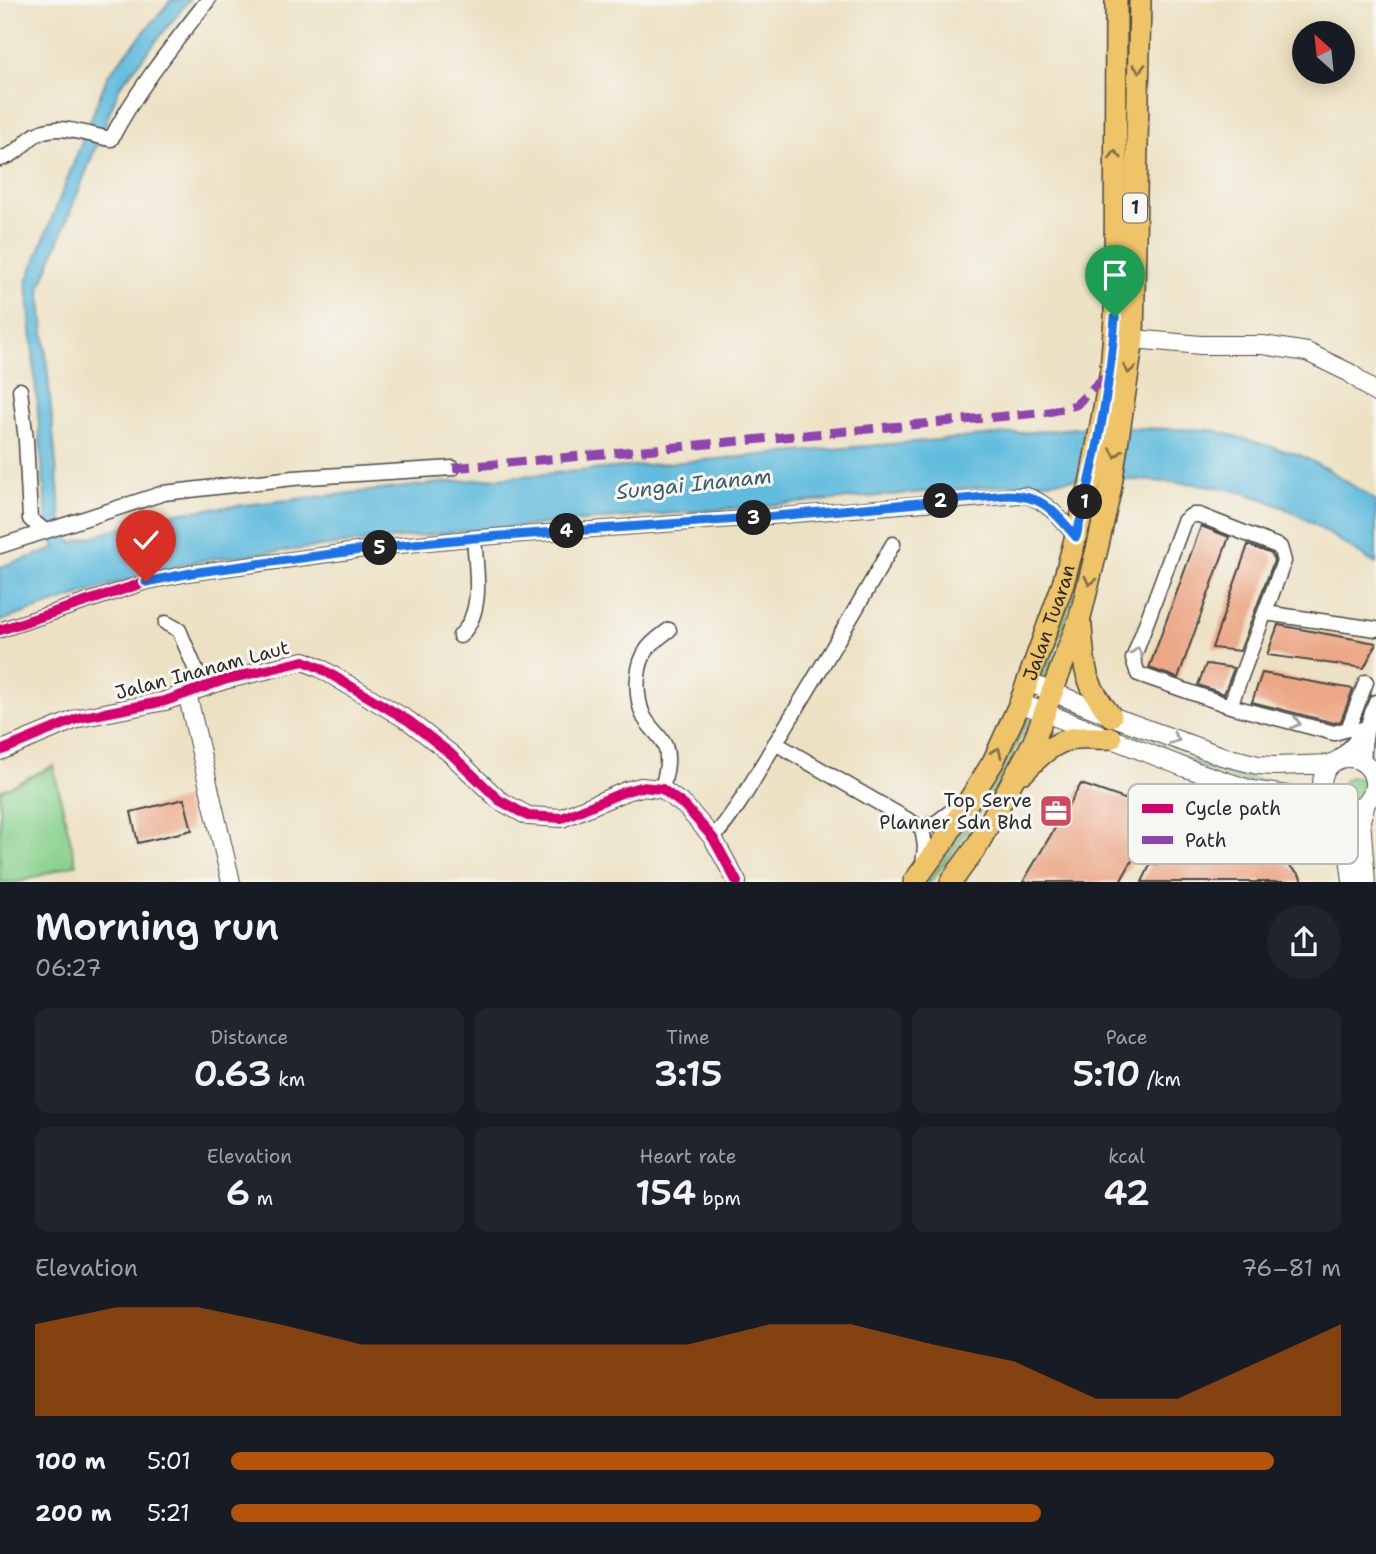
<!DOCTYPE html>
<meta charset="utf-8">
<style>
body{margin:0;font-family:"Shantell Sans",sans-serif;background:#20242c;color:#f1f3f6;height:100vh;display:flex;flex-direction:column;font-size:26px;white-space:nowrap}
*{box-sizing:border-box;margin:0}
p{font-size:23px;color:#9ea1a6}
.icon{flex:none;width:38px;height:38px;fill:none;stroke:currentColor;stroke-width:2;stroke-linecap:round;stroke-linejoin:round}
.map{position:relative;height:882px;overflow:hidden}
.drawer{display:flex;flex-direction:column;background:#171b24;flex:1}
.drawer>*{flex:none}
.needle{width:46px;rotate:333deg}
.buttons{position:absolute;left:1292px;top:21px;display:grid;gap:14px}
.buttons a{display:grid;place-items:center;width:63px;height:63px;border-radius:50%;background:#171b24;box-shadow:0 4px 18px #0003;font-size:35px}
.pin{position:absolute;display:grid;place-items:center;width:60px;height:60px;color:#fff;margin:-72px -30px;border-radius:50% 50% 50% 0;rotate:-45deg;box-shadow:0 0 7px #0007}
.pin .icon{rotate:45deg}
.km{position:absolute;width:35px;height:35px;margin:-18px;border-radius:50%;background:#222;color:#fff;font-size:19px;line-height:35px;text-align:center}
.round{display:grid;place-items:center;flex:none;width:74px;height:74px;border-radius:37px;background:#20242c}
.head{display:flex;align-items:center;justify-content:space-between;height:119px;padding:0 35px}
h1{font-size:38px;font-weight:600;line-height:52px}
.stats{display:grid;grid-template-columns:repeat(3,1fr);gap:10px;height:119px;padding:7px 35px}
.stats div{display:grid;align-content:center;border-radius:14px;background:#20242c;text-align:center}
.stats b{font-size:35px;font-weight:600}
.stats small{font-size:19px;font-weight:400}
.stats p{font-size:19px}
.chart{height:196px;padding:14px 35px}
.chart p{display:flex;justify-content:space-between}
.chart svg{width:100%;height:126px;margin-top:7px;fill:#b45309;opacity:.7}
ul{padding:0 35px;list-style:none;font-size:23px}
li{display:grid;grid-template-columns:112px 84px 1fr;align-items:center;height:52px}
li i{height:18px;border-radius:9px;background:#b45309}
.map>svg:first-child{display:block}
.green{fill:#89d18d;stroke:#5a7e5c;stroke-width:2}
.water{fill:#60bbdd;stroke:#467384;stroke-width:2}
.building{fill:#eca787}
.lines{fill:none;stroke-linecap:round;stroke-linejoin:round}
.minor-casing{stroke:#484642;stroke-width:17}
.tertiary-casing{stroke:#484642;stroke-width:20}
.primary-casing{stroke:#484642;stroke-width:24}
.minor{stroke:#fff;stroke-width:14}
.tertiary{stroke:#fff;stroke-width:18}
.primary{stroke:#efc469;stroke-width:21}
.quiet{stroke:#8e44ad;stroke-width:9;stroke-dasharray:18 9;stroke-linecap:butt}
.cycleway-casing{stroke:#f6f6f2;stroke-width:15}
.cycleway{stroke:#d6006c;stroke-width:10}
.oneway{stroke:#837047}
.oneway2{stroke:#a0a0a0}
.route-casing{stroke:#fff;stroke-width:14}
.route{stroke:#1a73e8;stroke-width:9}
.labels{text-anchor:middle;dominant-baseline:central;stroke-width:6;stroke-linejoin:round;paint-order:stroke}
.shield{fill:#f6f6f2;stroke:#686867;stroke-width:2}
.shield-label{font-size:18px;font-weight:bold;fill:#2b2b2b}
.street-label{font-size:19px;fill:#2b2b2b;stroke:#f6f6f2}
.poi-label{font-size:19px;fill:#2b2b2b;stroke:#f6f6f2;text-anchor:end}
.water-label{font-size:21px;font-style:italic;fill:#3e5d69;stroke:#f6f6f2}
.key{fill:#f6f6f2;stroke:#b9b9b6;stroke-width:2}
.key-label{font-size:19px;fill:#2b2b2b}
</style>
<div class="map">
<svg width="1376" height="882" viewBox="0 0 1376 882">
<rect width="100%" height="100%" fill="#f6f6f2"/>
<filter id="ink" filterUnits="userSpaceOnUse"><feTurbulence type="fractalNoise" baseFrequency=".0143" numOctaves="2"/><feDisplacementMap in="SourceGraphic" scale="14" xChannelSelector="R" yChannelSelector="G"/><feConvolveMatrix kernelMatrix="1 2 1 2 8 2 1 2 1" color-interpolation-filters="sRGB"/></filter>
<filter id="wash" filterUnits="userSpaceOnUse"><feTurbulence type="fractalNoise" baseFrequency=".00686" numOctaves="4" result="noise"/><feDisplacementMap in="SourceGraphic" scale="28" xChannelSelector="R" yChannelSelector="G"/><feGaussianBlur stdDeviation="1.57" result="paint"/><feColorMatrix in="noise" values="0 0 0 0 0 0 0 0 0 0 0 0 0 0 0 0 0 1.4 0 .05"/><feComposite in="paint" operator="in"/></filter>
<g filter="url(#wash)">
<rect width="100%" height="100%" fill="#ede1c3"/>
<path class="green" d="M1097 493 1075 589 1044 682 1042 681 1041 671Z
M1065 705 1195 761 1247 778 1293 784 1326 780 1323 799H1294L1169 757 1064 707Z
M1027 717 1030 718C1003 776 970 831 931 882H927C965 830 998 774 1027 717Z
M53 766 76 864 19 882H0V791Z
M1339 792a15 15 0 1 1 30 0a15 15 0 1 1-30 0Z"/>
<path class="water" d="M171 0H189L120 86 40 288 61 519 71 543 173 513 450 482 1089 427 1213 430 1300 455 1329 470 1376 501V564C1339 542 1302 512 1260 498 1206 479 1148 482 1091 478L454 532 209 559 144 574 0 621V567L55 549 47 522 27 282 108 75Z"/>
<g id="blocks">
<path class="building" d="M1201 526 1229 537 1178 678 1149 668Z
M1248 545 1272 554 1274 561 1240 651 1212 648Z
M1278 625 1376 643V645L1364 668 1267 655Z
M1206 664 1234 668 1224 694 1198 685Z
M1262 673 1353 689 1341 721 1334 723 1252 702Z
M1081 784 1160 811 1120 882H1023Z
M184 799 192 830 138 843 131 812Z
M1183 818 1276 855 1299 874 1303 882H1142L1151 863 1157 865Z"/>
</g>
</g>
<g filter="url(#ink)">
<use href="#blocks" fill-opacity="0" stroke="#484642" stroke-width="2"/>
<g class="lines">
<defs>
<path id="minor" d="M0 159C17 154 19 148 31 138 54 119 85 135 111 139 137 89 173 45 208 0
M20 390 26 440 30 519 45 531
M0 546 164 493 293 478 453 468
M1265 613 1376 629
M166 623 179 630 203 687
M0 630 146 582 191 573 383 547 474 538 753 518 1025 495C1047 501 1062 520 1076 537
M460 636C485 611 476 571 474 538
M1230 706 1284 561 1280 547 1199 515H1192L1184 521 1133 659 1138 674 1230 706 1334 733 1348 729 1366 682
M775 743 922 828 925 846 923 866
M1337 760 1354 743 1362 729
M1364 763C1362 741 1368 722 1376 702
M662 789C665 777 670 759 665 746 661 735 648 727 643 715 635 695 635 665 648 648 654 641 662 635 669 630
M922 828 937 822 962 803
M713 838C742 805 755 775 778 739 817 675 856 610 893 544"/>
<path id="tertiary" d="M1133 339 1201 345H1263L1307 352 1350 373 1376 393
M1028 682 1111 716 1222 756 1258 765 1275 766 1331 764
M187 693 231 882
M1020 703 1186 768 1252 790 1328 801
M0 751 79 718 165 701 224 680 304 661 320 668 409 721 451 754 499 800 528 816 562 818 626 791 641 787 662 789 685 806 713 838 737 882
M1322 784a26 26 0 1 1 52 0a26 26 0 1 1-52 0Z
M1366 803 1361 820 1366 882
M1332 805C1347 828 1349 855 1352 882"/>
<g id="primary">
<path d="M1081 626C1084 668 1084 683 1111 716"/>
<path d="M1024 772C1037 758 1052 743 1071 739 1082 736 1098 739 1111 738"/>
<path id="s1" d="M914 882 943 842 993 762 1020 703 1063 584 1090 484 1111 370 1115 317 1116 0"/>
<path d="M951 882 977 846 1034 741 1080 617 1098 545 1110 491 1133 339 1140 0"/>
</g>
</defs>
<use href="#minor" class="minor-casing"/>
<use href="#tertiary" class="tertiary-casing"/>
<use href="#primary" class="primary-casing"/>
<use href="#minor" class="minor"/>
<use href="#tertiary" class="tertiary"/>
<use href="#primary" class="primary"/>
<path class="quiet" d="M453 468 1049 412 1076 405 1111 370"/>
<defs>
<path id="cycleway" d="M0 630 146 582 191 573 383 547 474 538 753 518 1025 495C1047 501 1062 520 1076 537
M0 751 79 718 165 701 224 680 304 661 320 668 409 721 451 754 499 800 528 816 562 818 626 791 641 787 662 789 685 806 713 838 737 882"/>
</defs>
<use href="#cycleway" class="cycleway-casing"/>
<use href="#cycleway" class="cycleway"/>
</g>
<defs><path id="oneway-chevron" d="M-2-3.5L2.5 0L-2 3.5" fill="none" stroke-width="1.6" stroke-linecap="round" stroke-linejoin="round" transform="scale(1.75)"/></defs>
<g class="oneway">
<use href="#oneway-chevron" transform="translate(1139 68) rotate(90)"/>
<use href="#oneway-chevron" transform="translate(1115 155) rotate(-95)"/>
<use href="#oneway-chevron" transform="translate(1129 369) rotate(99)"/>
<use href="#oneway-chevron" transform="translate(1116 453) rotate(99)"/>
<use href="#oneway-chevron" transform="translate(1090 581) rotate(104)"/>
<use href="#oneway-chevron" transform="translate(997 752) rotate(-65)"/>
</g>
<g class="oneway2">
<use href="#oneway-chevron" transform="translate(1137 652) rotate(-76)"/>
<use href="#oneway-chevron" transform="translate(1296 723) rotate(15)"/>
<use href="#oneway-chevron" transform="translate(1175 739) rotate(20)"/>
</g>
</g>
<g class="lines" filter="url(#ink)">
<defs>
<path id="route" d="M146 582 191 573 383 547 474 538 753 518 1007 495C1043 495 1054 511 1076 537 1095 465 1110 392 1115 317"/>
</defs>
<use href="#route" class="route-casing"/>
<use href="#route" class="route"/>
</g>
<defs>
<symbol id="office-square" viewBox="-11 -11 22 22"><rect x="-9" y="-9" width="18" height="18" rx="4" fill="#d1495b" stroke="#f6f6f2"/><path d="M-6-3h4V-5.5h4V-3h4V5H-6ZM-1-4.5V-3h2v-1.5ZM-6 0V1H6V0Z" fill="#fff"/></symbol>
</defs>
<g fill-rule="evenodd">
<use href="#office-square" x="1037" y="792" width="38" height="38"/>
</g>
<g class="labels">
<rect class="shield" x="1123" y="193.5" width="24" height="29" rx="5"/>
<g class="shield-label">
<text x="1135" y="208">1</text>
</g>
<g class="street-label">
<text stroke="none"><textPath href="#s1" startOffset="294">Jalan Tuaran</textPath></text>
<text transform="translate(202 670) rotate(-15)">Jalan Inanam Laut</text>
</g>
<g class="poi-label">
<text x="1032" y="800">Top Serve<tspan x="1032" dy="22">Planner Sdn Bhd</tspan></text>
</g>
<g class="water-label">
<text transform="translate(694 484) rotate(-6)">Sungai Inanam</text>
</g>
</g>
<rect x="1128" y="784" width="230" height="80" rx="10" class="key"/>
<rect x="1142" y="804" width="31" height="9" fill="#d6006c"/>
<rect x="1142" y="836" width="31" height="8" fill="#8e44ad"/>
<g class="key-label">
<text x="1185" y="815">Cycle path</text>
<text x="1185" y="847">Path</text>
</g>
</svg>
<div class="buttons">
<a><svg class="needle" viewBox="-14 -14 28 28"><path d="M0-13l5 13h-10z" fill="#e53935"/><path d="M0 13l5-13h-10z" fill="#9ea1a6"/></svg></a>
</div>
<div class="pin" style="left:1115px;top:317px;background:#1e9e55"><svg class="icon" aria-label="arrive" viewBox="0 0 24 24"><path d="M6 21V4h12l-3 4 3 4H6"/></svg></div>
<div class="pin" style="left:146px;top:582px;background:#d93025"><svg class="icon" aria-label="check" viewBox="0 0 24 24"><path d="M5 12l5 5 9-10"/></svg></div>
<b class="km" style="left:1085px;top:502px">1</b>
<b class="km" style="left:941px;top:501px">2</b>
<b class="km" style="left:754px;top:518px">3</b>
<b class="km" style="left:567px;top:531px">4</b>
<b class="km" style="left:380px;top:548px">5</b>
</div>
<section class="drawer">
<div class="head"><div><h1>Morning run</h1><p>06:27</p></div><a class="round"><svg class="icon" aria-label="share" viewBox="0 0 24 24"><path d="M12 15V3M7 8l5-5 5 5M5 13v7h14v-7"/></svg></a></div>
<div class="stats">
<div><p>Distance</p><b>0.63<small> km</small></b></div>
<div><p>Time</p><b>3:15</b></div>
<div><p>Pace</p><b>5:10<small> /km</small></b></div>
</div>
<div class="stats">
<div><p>Elevation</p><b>6<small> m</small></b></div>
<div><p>Heart rate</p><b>154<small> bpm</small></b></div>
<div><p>kcal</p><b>42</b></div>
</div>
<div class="chart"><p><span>Elevation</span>76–81 m</p>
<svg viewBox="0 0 160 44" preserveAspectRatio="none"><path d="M0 44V12L10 6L20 6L30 12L40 19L50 19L60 19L70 19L80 19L90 12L100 12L110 19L120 25L130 38L140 38L150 25L160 12V44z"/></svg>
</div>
<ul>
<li><b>100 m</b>5:01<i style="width:94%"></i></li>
<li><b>200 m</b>5:21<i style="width:73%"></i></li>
</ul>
</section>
